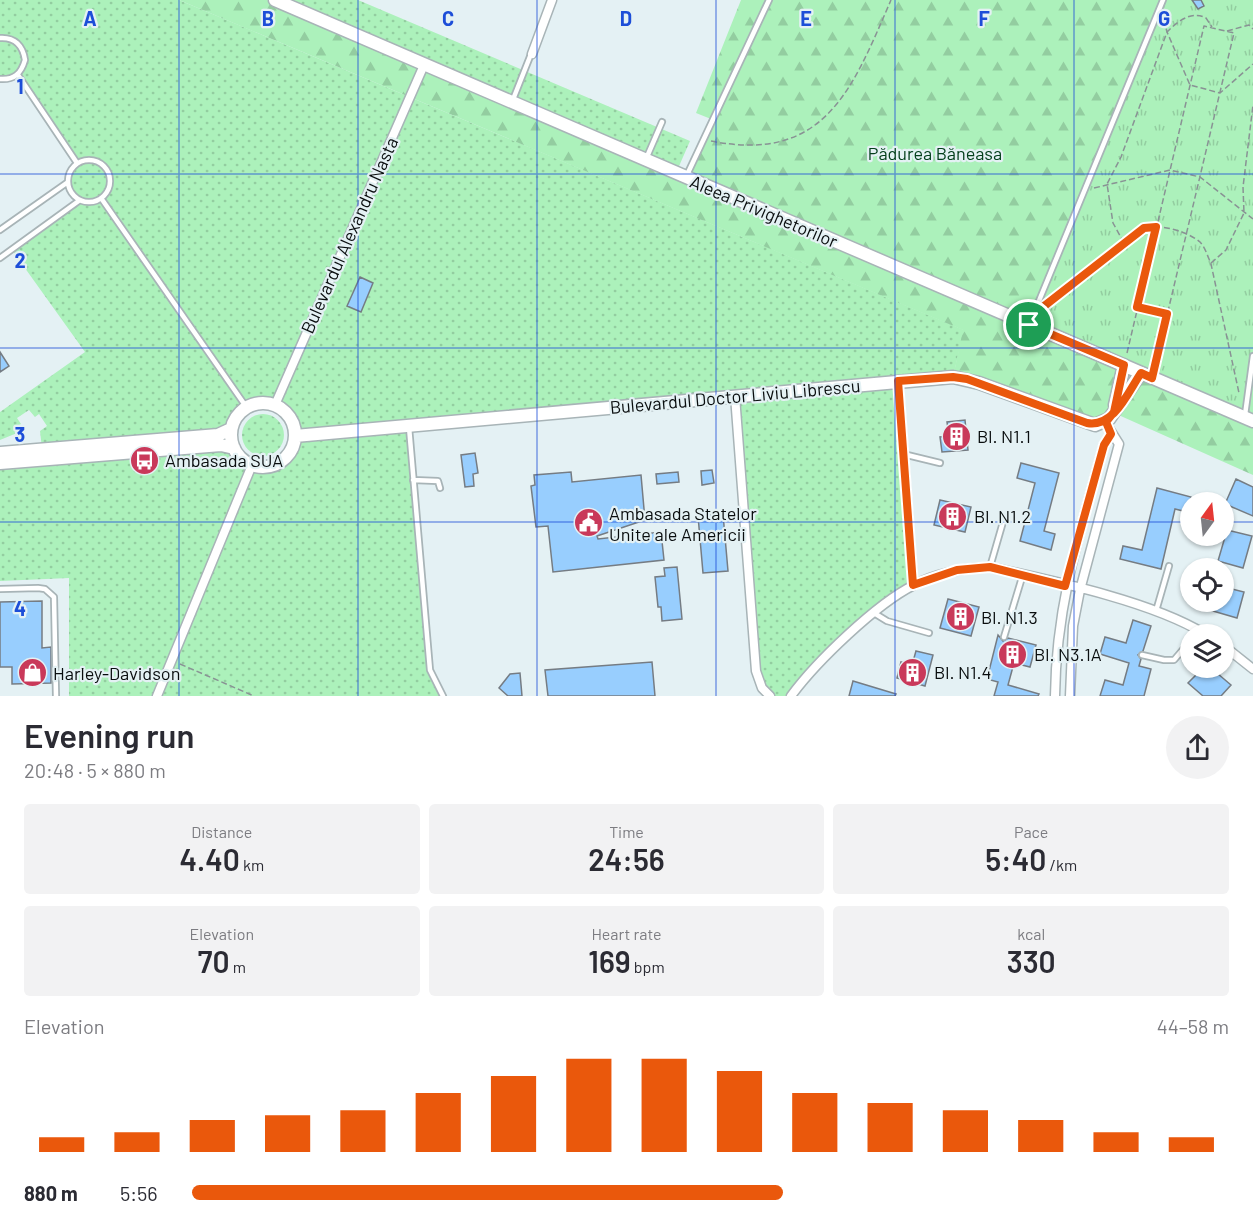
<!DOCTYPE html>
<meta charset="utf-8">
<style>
body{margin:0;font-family:Barlow,sans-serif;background:#f2f2f3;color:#2b2b33;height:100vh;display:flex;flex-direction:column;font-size:22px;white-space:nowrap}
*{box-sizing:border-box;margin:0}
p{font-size:20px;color:#7c7c81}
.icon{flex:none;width:33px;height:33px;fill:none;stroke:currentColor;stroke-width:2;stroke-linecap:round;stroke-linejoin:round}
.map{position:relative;height:696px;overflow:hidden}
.details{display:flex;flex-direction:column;background:#fff;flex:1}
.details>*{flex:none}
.needle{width:39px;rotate:15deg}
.fabs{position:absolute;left:1180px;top:492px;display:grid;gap:12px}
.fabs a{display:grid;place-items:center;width:54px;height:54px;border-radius:50%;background:#fff;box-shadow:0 2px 4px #0004;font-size:30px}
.pin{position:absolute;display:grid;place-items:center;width:51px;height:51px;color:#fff;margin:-26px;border:3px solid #fff;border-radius:50%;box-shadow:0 2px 6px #0007}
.round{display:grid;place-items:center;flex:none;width:63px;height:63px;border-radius:32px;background:#f2f2f3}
.head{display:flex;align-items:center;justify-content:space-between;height:102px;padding:0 24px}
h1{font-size:33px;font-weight:600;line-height:45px}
.stats{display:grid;grid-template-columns:repeat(3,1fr);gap:9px;height:102px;padding:6px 24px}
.stats div{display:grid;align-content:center;border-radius:6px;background:#f2f2f3;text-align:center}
.stats b{font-size:30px;font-weight:600}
.stats small{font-size:16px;font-weight:400}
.stats p{font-size:16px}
.chart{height:168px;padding:12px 24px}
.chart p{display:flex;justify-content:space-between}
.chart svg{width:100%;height:108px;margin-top:6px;stroke:#ea580c;stroke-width:6}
ul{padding:0 24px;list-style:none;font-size:20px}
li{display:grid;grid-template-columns:96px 72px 1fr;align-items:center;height:45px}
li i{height:15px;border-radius:8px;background:#ea580c}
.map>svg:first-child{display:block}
.grass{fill:url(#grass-dots);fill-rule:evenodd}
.forest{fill:url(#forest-firs)}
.park{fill:url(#park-tufts)}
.building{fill:#98cefe;stroke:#757c83;stroke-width:1.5}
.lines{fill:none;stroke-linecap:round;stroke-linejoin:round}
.lane-casing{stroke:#a8b4b7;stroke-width:8}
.street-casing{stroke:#a8b4b7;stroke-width:11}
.secondary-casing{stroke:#a8b4b7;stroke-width:15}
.path{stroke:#899294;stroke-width:1.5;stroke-dasharray:6 3;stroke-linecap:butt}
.lane{stroke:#fff;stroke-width:4.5}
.street{stroke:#fff;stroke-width:8}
.secondary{stroke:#fff;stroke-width:12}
.route-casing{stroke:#fff;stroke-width:12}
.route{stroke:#ea580c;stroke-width:8}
.grid{fill:none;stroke:#1d4ed8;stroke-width:1.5;stroke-opacity:0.55}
.labels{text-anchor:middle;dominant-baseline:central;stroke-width:4.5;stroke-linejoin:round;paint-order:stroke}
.park-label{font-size:18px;fill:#04401c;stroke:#e4f1f4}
.street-label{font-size:18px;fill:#090d0e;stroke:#e4f1f4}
.poi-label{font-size:18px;fill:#090d0e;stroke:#e4f1f4;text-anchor:start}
.grid-label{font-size:20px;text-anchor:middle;font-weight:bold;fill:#1d4ed8;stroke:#e4f1f4;stroke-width:4.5;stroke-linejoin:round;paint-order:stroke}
</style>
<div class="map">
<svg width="1253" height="696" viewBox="0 0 1253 696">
<defs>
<pattern id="grass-dots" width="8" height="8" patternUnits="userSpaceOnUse" patternTransform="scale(1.5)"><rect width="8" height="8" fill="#acf1bb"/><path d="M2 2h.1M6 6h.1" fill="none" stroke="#93cda0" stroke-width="1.8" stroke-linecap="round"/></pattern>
<pattern id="forest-firs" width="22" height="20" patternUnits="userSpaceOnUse" patternTransform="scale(1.5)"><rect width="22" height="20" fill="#acf1bb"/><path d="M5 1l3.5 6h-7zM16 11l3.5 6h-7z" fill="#93cda0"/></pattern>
<pattern id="park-tufts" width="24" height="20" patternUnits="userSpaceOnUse" patternTransform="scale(1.5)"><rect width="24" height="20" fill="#acf1bb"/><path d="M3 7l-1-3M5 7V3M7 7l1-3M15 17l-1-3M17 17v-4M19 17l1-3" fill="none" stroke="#93cda0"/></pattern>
</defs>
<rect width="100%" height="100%" fill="#e4f1f4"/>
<path class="grass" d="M0 0H179L964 330 953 377 898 381 913 585 874 613 791 696H770L756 671 735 396 409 425 430 670 443 696H69V578L0 581V461L43 457 40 431 47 426 39 414 35 417 29 410 17 418 21 424 14 428 17 433 0 440V412L85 352 12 250 80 200C66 190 64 175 77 164L18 75 0 79ZM264 403C290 408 307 436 286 458 244 499 200 407 264 403Z
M275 0H358L690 141 676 173Z
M242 435a21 21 0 1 1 42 0a21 21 0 1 1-42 0Z"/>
<path class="forest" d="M179 0H267L686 177 711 119 696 113 741 0H1163L1253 356V475L1114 413 1101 424 953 377 963 330Z"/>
<path class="park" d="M1163 0H1253V356L1245 418 1029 325Z"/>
<path class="building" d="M1192 0H1201L1204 6 1198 9Z
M360 277 373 283 361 312 347 306Z
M0 352 9 366 0 372Z
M965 420 968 450 942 452 940 437 949 436 947 422Z
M475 453 478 473 473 474 474 486 465 487 461 455Z
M1021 463 1059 473 1044 531 1055 534 1051 550 1020 541 1035 483 1017 478Z
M712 470 714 483 702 485 701 471Z
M571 472 572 482 641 475 645 520 597 536 598 539 661 532 664 560 553 572 548 526 536 527 531 486 535 485 534 475Z
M678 472 679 482 657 484 656 474Z
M1236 479 1253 487V516L1225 504Z
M1157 488 1191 497V513L1175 509 1161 569 1120 559 1123 546 1142 550Z
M940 500 971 507 965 532 934 525Z
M723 514 728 571 703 573 698 516Z
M1227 530 1252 536 1243 568 1218 561Z
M677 567 682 619 662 621 661 607H658L655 577 665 576 664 568Z
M1224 587 1244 592 1237 618 1206 609 1208 602H1224Z
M948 599 979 607 971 636 940 628Z
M42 601V648L51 647V683L12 684V667H0V602Z
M1133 620 1151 626 1143 651 1138 655 1141 659 1139 666 1151 669 1144 696H1100L1105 680 1123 685 1129 663 1100 654 1105 637 1126 643Z
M998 635 1003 641 1008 638 1036 645 1030 667 1014 663 1008 685 1039 694 1038 696H994L998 682 987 679Z
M916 651 933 655 925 686 897 678 901 662 912 665Z
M652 662 655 696H548L545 670Z
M1203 668H1211L1231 685 1221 696H1203L1188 683Z
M520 673 522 696H508L499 688 510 674Z
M853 681 896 694 895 696H849Z"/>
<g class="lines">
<defs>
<path id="lane" d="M0 38C15 37 23 46 25 60 21 74 14 80 0 79
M18 75 77 163
M512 102 531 54
M646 159 662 122
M68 181a21 21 0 1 1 42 0a21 21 0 1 1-42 0Z
M686 177 769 0
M101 198 247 408
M0 230 68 182
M0 258 80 200
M1029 325 1163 0
M1245 415 1253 356
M409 427 430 670 443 696
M903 454 940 463
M413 480 438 481 440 488
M990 567 1003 522
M0 589 38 588 45 589 54 597 56 696
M1156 611 1169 566
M874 613 887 621 929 633
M1004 637 1023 574
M1142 655 1164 660H1174L1191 640"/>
<path id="street" d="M532 54 552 0
M898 381 913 585
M735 396 756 671 762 688 770 696
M275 405 424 65
M1224 646 1253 669
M157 696 252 465
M791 696C816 662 876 604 914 585 937 573 965 568 990 567 1054 581 1151 601 1205 634
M1055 696C1056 605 1080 531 1104 445L1111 434
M1070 696 1073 626 1080 590 1119 444 1105 422"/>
<path id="secondary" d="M275 0 1253 421
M231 435a32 32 0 1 1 64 0a32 32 0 1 1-64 0Z
M1115 405 1124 365
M295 436 953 377 979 383 1095 425 1109 419 1141 373
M0 453 218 435 231 429
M0 463 221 445 234 448"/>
</defs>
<use href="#lane" class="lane-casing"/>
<use href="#street" class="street-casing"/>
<use href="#secondary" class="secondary-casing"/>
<path class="path" d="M1164 20 1167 32 1190 85 1220 93 1253 64
M1227 31 1249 25 1253 29
M711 141C826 164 853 87 891 0
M1094 188 1170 170 1200 177 1253 219
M1124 243 1113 223 1107 184 1121 157 1167 32C1177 22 1191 10 1206 18L1212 27
M1211 263 1226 250 1244 213 1243 187 1253 105
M1046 304 1145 228C1158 223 1189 232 1200 242 1205 247 1208 257 1211 264L1239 393
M1138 307 1166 314
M1127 353 1204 26 1234 33 1155 366
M180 664 254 696"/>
<use href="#lane" class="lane"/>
<use href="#street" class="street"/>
<use href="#secondary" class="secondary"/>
</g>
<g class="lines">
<defs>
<path id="route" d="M1029 325 1124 365 1114 412 1106 422 1111 434 1104 445 1065 586 990 567 957 570 913 585 898 381 953 377 967 379 1087 423C1114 428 1128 392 1141 373L1152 378 1167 314 1137 307 1156 227 1144 228 1034 314 1029 325"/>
</defs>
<use href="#route" class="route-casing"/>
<use href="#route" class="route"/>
</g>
<path class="grid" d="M179 0V696M358 0V696M537 0V696M716 0V696M895 0V696M1074 0V696M0 174H1253M0 348H1253M0 522H1191M1224 522H1253"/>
<defs>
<symbol id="building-disc" viewBox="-11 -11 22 22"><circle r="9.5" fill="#c9395a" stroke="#e4f1f4"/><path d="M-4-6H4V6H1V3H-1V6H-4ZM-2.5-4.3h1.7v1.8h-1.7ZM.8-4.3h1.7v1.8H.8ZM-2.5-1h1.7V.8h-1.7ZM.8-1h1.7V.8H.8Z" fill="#fff"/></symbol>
<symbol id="bus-disc" viewBox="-11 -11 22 22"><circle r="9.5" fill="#c9395a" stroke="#e4f1f4"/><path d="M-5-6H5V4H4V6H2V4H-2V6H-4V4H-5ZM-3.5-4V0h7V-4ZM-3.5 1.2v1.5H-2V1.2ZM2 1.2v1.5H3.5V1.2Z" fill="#fff"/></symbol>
<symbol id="civic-disc" viewBox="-11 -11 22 22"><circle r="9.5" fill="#c9395a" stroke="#e4f1f4"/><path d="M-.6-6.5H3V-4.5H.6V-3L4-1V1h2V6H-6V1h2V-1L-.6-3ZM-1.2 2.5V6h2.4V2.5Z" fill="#fff"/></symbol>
<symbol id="shop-disc" viewBox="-11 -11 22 22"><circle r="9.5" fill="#c9395a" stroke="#e4f1f4"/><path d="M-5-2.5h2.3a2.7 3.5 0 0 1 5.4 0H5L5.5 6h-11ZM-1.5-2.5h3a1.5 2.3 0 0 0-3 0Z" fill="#fff"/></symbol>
</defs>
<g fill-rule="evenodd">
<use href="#building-disc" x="940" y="420" width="33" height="33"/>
<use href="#bus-disc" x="128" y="444" width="33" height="33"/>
<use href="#building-disc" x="936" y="500" width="33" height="33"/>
<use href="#civic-disc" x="572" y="506" width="33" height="33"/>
<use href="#building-disc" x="944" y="600" width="33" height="33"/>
<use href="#building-disc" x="996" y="638" width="33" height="33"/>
<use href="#building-disc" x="896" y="656" width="33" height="33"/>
<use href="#shop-disc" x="16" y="656" width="33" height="33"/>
</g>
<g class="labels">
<g class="park-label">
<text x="935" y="153">Pădurea Băneasa</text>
</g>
<g class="street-label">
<text transform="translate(764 211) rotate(23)">Aleea Privighetorilor</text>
<text transform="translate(349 235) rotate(-66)">Bulevardul Alexandru Nasta</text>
<text transform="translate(735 396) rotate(-5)">Bulevardul Doctor Liviu Librescu</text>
</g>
<g class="poi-label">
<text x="977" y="436">Bl. N1.1</text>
<text x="165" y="460">Ambasada SUA</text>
<text x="609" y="513">Ambasada Statelor<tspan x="609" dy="21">Unite ale Americii</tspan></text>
<text x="974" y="516">Bl. N1.2</text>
<text x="981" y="617">Bl. N1.3</text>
<text x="1034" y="654">Bl. N3.1A</text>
<text x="934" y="672">Bl. N1.4</text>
<text x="53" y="673">Harley-Davidson</text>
</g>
</g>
<g class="grid-label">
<text x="90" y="26">A</text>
<text x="268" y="26">B</text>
<text x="448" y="26">C</text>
<text x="626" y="26">D</text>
<text x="806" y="26">E</text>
<text x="984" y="26">F</text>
<text x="1164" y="26">G</text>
<text x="20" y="94">1</text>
<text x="20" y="268">2</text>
<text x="20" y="442">3</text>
<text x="20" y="616">4</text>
</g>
</svg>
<div class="fabs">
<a><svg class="needle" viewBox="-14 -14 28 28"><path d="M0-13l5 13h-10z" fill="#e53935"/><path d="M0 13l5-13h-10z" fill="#7c7c81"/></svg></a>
<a><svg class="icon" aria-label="locate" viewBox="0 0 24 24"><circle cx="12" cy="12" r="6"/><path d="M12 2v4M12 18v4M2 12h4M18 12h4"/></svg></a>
<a><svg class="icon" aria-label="layers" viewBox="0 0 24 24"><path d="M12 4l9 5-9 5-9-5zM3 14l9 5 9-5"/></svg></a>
</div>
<div class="pin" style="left:1029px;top:325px;background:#1e9e55"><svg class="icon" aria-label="arrive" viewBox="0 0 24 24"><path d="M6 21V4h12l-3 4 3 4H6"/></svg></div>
</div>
<section class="details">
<div class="head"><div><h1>Evening run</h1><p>20:48 · 5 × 880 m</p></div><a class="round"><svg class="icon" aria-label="share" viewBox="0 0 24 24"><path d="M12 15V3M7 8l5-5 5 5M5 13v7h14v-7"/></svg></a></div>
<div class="stats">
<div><p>Distance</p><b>4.40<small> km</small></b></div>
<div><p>Time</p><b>24:56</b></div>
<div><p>Pace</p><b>5:40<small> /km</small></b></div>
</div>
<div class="stats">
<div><p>Elevation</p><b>70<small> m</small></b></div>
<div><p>Heart rate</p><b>169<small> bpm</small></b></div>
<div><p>kcal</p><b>330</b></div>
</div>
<div class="chart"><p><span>Elevation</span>44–58 m</p>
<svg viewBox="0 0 160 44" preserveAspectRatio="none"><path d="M5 44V38M15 44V36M25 44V31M35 44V29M45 44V27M55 44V20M65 44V13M75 44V6M85 44V6M95 44V11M105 44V20M115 44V24M125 44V27M135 44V31M145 44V36M155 44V38"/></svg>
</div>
<ul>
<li><b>880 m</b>5:56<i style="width:57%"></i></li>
</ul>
</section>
